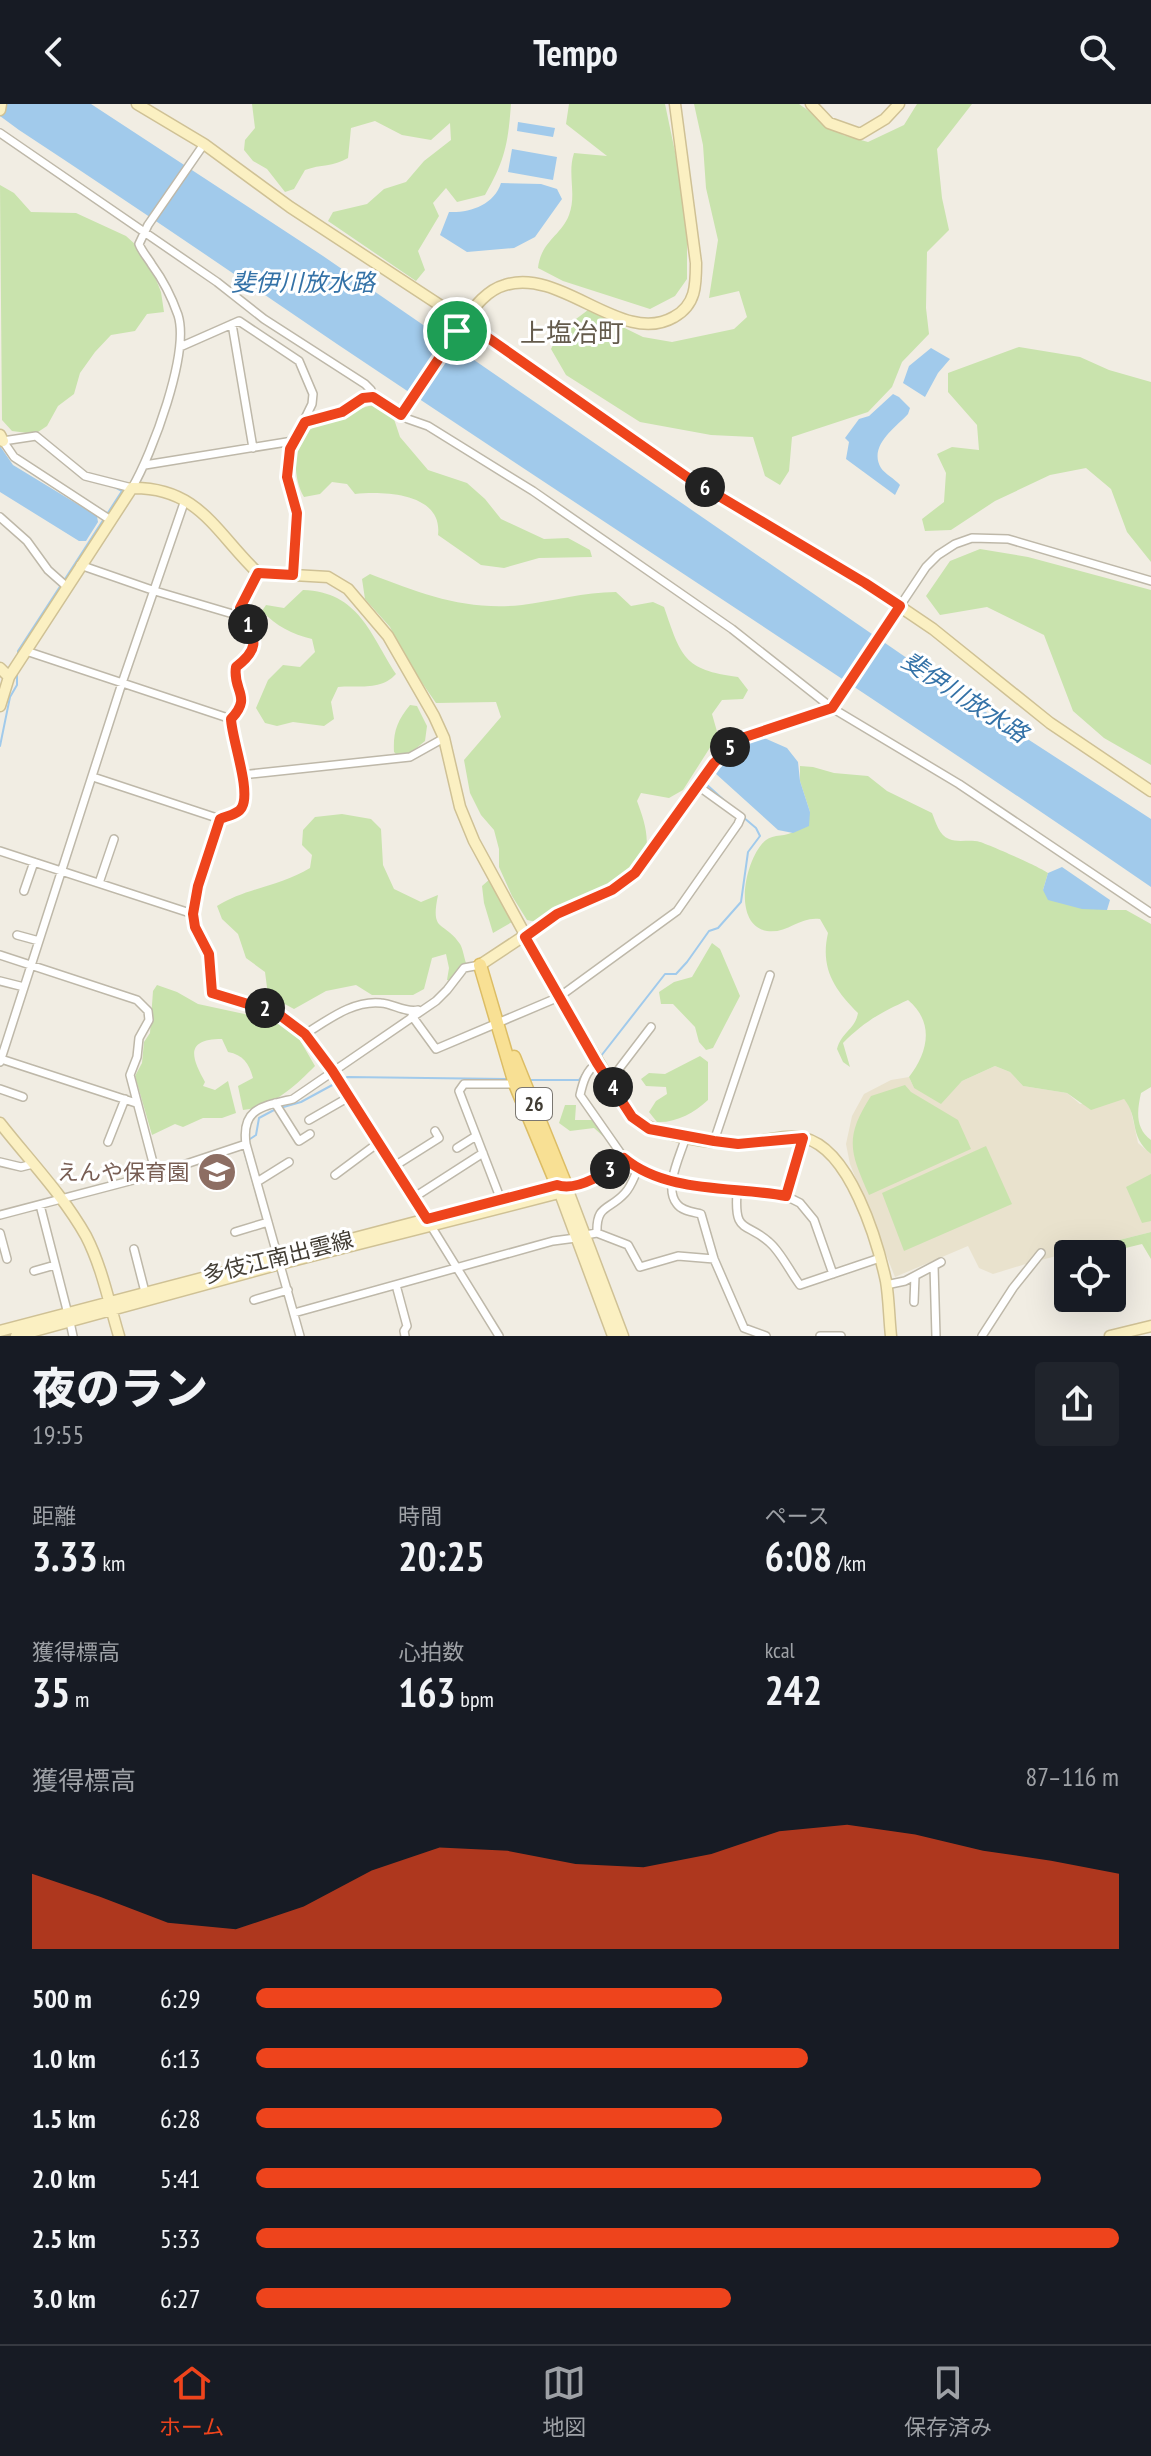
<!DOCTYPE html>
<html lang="ja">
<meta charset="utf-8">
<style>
body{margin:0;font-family:"PT Sans Narrow","Noto Sans JP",sans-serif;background:#20242c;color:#f1f3f6;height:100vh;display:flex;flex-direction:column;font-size:30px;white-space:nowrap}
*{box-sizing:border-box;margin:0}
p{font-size:26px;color:#9ea1a6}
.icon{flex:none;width:44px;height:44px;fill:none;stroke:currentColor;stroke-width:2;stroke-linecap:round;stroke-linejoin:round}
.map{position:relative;height:1232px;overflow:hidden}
.drawer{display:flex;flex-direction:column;background:#171b24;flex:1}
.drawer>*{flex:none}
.fabs{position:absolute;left:1054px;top:1136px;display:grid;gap:16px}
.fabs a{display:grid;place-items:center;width:72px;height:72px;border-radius:8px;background:#171b24;box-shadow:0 8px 32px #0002;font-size:40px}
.pin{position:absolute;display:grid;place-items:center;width:68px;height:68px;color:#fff;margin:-34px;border:4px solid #fff;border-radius:50%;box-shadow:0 2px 8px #0007}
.km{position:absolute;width:40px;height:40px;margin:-20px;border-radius:50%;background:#222;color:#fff;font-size:22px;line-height:40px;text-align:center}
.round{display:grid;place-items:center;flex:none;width:84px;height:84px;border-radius:8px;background:#20242c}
.summary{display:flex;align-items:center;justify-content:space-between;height:136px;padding:0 32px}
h1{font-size:44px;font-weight:800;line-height:60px}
.figures{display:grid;grid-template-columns:repeat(3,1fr);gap:12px;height:136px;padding:8px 32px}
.figures div{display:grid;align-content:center}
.figures b{font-size:40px;font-weight:800}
.figures small{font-size:22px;font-weight:400}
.figures p{font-size:22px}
.chart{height:224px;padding:16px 32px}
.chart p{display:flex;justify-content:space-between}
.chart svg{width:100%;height:144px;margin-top:8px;fill:#ee441c;opacity:.7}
ul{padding:0 32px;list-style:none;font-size:26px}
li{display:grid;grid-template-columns:128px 96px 1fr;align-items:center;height:60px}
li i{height:20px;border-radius:10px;background:#ee441c}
header{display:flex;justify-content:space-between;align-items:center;height:104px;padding:0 32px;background:#171b24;font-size:36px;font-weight:800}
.tab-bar{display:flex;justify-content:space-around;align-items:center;height:112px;border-top:2px solid #363941;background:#171b24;font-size:22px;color:#9ea1a6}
.tab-bar a{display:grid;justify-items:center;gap:4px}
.tab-bar .active{color:#ee441c}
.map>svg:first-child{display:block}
.education{fill:#e9e2cd}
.green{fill:#c9e3ad}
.water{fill:#a1caeb}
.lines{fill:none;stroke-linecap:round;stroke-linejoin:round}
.stream{stroke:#a1caeb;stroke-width:2}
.street-casing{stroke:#beb8a9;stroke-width:10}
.secondary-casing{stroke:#cfc195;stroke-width:13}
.primary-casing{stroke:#dcbd65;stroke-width:15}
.street{stroke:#fff;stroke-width:7}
.secondary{stroke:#fbf0c2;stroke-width:10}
.primary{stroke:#f8e094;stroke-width:12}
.route-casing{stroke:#fff;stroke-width:16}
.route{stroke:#ee441c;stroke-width:10}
.labels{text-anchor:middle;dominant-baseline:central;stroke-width:6;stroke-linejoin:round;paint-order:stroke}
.shield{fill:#fff;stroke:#7b7771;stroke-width:2}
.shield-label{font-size:20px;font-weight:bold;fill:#423d34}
.education-label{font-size:22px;fill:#785e54;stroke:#fff;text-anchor:end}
.street-label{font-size:22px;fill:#423d34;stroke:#fff}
.water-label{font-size:24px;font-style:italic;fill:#3472a7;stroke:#fff}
.quarter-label{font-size:26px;fill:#645b4c;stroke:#fff}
</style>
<header><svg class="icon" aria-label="back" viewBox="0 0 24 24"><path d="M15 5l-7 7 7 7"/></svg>Tempo<svg class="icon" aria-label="search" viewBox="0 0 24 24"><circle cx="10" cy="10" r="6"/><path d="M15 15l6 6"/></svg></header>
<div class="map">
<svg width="1151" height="1232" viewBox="0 0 1151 1232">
<rect width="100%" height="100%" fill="#f1ede3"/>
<path class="education" d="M995 962 1010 968 1023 982 1067 989 1080 1000 1124 995 1130 1002 1138 1039 1151 1050V1128L1029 1159 993 1170 979 1164 968 1142 895 1173 850 1060 846 1040 852 1012 864 990 891 976 909 973 914 984 950 988 962 977Z"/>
<path class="green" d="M252 0H511C508 40 505 56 485 91L457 98 446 84 433 99 439 112 418 147 425 166 416 177 328 117 333 108 367 100 384 85 406 78 424 57 451 36 450 19 431 36 402 31 375 17 351 24 348 54C333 63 321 60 305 66L294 85 285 88 267 65 253 57 244 46 245 36 255 24Z
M569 0H665L687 105V175L675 192 650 205 563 177 538 164C541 137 561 132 569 111 577 90 567 70 574 49L607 52 566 20Z
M694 0H799L843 31 868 38 904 21 917 0H972L937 45 942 94 949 126 927 148 926 204 929 230 902 258 892 283 868 308 792 333 789 367 780 381 765 372 753 333 711 331 640 318 566 271 551 245 560 227 588 206 643 233 672 238 734 225 747 213 739 187 709 194 718 136 706 84 703 41Z
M0 81 14 89 31 108 76 109 126 132 146 150 161 188 164 208 147 210 135 227 111 231 95 248 80 269 74 290 58 302 47 322 35 330 12 327 2 316Z
M1019 243 1080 253 1109 266 1151 278V458L1127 428 1111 385 1086 364 1050 371 995 397 951 426 925 427 922 415 944 398 946 369 937 350 952 343 979 346 977 321 948 288V269Z
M376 300 393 312 400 333 428 366 467 379 485 395 501 415 544 435 568 434 590 446 592 453 539 454 504 464 481 461 438 431C443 389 384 387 355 390L347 380 332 378 320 390 304 393C294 377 291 344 307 328 316 319 363 303 376 300Z
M980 445 1028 453 1151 486V661L1104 634 1073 607 1044 531 987 503 940 511 926 492 950 457Z
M370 470C422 490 465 507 522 501 554 497 584 488 616 488L631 502 653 498 664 503C681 552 683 566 738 573L748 586 743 595 722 596 712 610 718 631 683 686 669 694 641 689 637 697C643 713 649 730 646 747 639 777 563 806 536 818L527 816 512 792 499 763V745L494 726 481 711 470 689 464 656 501 613 496 598 436 599 407 557 390 523 365 495 362 475Z
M303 486C359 488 370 530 396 570 381 587 357 581 338 583L331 598 334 615 324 622 293 618 277 622 265 619 256 604 268 576 283 561 300 563 315 548 312 535C292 530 276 522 262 507L266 501 284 504Z
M410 601 417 602 427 622 425 637 408 651 399 653 394 648C393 628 397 617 410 601Z
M800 662 813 663 834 669 868 672 887 687 932 709C936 719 939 731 949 735 958 739 970 735 980 738 990 741 1042 764 1048 769L1043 786 1107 806H1126L1151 820V983L1141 989C1137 1007 1135 1024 1151 1036V1050C1128 1031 1140 1015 1124 995L1091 1006 1067 989 1023 982 1010 968 995 962 962 977 941 1000 914 984 909 973C928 948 935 919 908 896 880 909 865 917 843 939L850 963 843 958 837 945C842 927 855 926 858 909 834 885 820 864 828 829L820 815C800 812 787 830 767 827 731 821 745 753 766 736 773 730 787 733 795 727 801 723 806 714 810 708L800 677Z
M342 710 371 715 381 725 383 761 394 785 421 798 438 791C430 830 444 816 460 840 463 845 464 853 466 859L451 877 447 876 449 864 446 850 432 854 424 885 413 891H372L356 881 326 887 294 905 268 891 265 868 246 854 238 830 222 815 217 802C246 784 281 782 310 764L312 751 302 741 303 726 315 713Z
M490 775 512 818 493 829 484 799 482 782Z
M712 839 720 845 740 892 713 944 706 946 699 938 695 923 673 900H661L659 888 674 878 692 873Z
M157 881 177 888 198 900 272 916 294 926 315 962C294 983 273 1003 243 1006L238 982 253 974C249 959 243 951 228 948L222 935C185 935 191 953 205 978L203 982 215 986 228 977 236 1009 222 1014H203L183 1023 175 1020 152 1031 135 972 142 959 144 938 150 929 153 887Z
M700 952 708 958V996C694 1009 676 1019 657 1018L649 1008 656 997 667 990 666 983 646 982 641 975 649 969 665 970Z
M905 981 911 988 958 1016 971 1045 869 1091C850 1048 844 1034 871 992Z
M565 1001H576L575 1016H592L607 1031 605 1034 594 1024 570 1027 559 1019Z
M986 1042 1012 1100 904 1147 882 1089Z
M1151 1070V1117L1142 1119 1126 1083Z
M1151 1128V1155L1142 1140 1101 1150H1068V1158H1054L1056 1152Z"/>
<path class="water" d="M0 0H91L323 152 975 601 1151 715V783C882 598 608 422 337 240 231 168 126 96 19 26L0 12Z
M518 18 555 24 553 33 517 27Z
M512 45 557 53 553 76 508 68Z
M501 79 541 80 557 85 562 95 535 133 514 144 467 148 440 131 449 108C470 109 494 101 501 79Z
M931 244 950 255 938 269 925 293 903 279 909 262Z
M893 290 899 293 910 304 908 310C895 324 868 342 881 364 885 370 895 375 900 381L895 391 846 355 849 338 845 334 859 315 869 312Z
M0 342 13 361 97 412 98 418 86 437H79L0 388Z
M762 633 787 644 798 658 800 677 810 708 809 722 793 729 778 726 715 669 714 664 729 649Z
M1062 763 1110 796 1107 806 1082 805 1048 796 1043 786 1048 769Z"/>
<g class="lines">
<path class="stream" d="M65 475 122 387 111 381
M18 553V547L61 481
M0 642 10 593 17 581V567
M706 680 726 698
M601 952 665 870H676L687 858 709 827 718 824 741 798 748 748 760 732 756 724 743 713
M342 976 347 973 506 975
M529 976H579L592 957
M280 1004 301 998 336 979
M250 1035 256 1031 259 1014 274 1006
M243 1043 261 1106"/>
<defs>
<path id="street" d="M0 29 217 178 264 215 365 280 371 286 373 293 408 315 428 322 533 387 732 525 832 604 959 680 1151 809
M232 220 253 344
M180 243 239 217 299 257 313 290 312 300 290 345 287 373 297 409 293 471
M401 311 464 217
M303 321 342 308 363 294 373 293
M145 361 293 337
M0 413 27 437 48 466 66 482
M109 415 14 353 3 337 36 332 85 372 132 384C152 350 190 249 178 211 172 194 163 176 152 161 148 154 142 148 139 140L148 121 204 40
M80 461 155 487 243 513
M258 469 240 504C249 531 267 539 236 563 232 587 253 592 231 615 232 636 251 686 242 703 239 710 227 712 220 715L198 782 193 810 195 823 209 850 212 889 277 909 305 930 332 966 427 1115
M900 502 926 463 938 451 955 440 972 434 1008 435 1151 477
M26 547 231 615
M241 671 410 653 444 634
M93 673 220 715
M0 747 193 810
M99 779 114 735
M24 787 34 758
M17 831 39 837
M0 851 137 896 148 907 149 916 139 934 137 953 130 971 156 1070
M0 877 24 883
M412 912 436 945 559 893 677 807 738 720 741 713 698 682
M305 930C328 916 353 896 381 899 394 900 405 909 418 906
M1 955 136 999
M0 958 122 579 185 396
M597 959C586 967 583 978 580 991L624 1054 638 1065 673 1076 737 1088H765L786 1092 800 1099 814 1116 833 1170
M609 978 651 923
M0 985 23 993
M275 999 299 1037 310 1030
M309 1016 349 993
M686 1032C681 1051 663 1083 677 1100 682 1107 693 1108 701 1110L714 1155 744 1224 766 1232
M714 1037 770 871
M108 1038 125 995
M457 1044 476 1032
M0 1058 21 1063 33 1060
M393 1063 439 1034 435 1027
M335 1071 378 1039
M257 1078 289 1058
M567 1084 603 1070 624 1054
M737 1088C734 1131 746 1117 769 1138 781 1148 790 1168 800 1181L880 1154
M786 1092 803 1034
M413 1094 483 1049
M501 1096 459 987 464 980H516
M40 1101 68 1210
M0 1111 156 1070 246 1040
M431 1122 499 1232
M235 1128 268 1118
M0 1129 7 1155
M597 1129C596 1100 609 1107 625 1089 631 1083 634 1073 638 1065
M585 1131 597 1129 628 1141 640 1163 678 1152 714 1155
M134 1145 145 1188
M934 1162 936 1232
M34 1167 55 1161
M396 1181 407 1222 404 1227 405 1232
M886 1181 905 1177 941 1158
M254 1196 288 1186
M914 1198 915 1172
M294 1209 553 1137 576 1134
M70 1218 73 1232
M300 1232 246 1040C241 1004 263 1002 293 995L436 897 447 886 464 864 480 861
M820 1232H841
M982 1232 1013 1184 1041 1149"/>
<path id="secondary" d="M137 0 204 40 290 103 464 217 687 373 865 479 933 525 1050 619 1151 687
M811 0 829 19 860 30 885 15 899 0
M0 6 1 0
M464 217C475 202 487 186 505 181 562 163 622 243 674 213 696 201 696 181 696 159L675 0
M0 331 3 337
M0 564 9 573
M0 602 9 573 132 384C199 383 216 429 258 469L328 473 348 485 388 532 434 612 444 634 460 703 474 737 559 893 632 1013C661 1033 714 1042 749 1038 766 1037 787 1030 804 1034 850 1045 877 1136 886 1177 889 1195 889 1214 891 1232
M480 861 557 810 612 786 635 769 714 659 739 635 832 604 900 502
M0 1019C29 1056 63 1091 86 1132 102 1163 109 1199 119 1232
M558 1084 613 1232
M567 1084 623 1232
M0 1227 557 1081 563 1083
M16 1232 280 1160 559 1089 567 1084
M1110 1232 1151 1222"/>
<path id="primary" d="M480 861 515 980 557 1081
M514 953 567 1084"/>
</defs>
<use href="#street" class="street-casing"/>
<use href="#secondary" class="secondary-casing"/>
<use href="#primary" class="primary-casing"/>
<use href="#street" class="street"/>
<use href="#secondary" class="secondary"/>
<use href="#primary" class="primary"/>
</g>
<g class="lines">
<defs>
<path id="route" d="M464 217 687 373 865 479 900 502 832 604 739 635 714 659 635 769 612 786 557 810 525 833 597 959 632 1013 649 1025 714 1037 738 1040 803 1034 786 1092C734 1082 667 1090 624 1054 608 1068 578 1088 557 1081L427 1115 332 966 305 930 277 909 212 889 209 850 195 823 193 810 198 782 220 715C227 712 239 710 242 703 251 686 232 636 231 615 253 592 232 587 236 563 267 539 249 531 240 504L258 469 293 471 297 409 287 373 290 345 305 318 342 308 363 294 373 293 401 311Z"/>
</defs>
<use href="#route" class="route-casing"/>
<use href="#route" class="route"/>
</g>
<defs>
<symbol id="school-disc" viewBox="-11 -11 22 22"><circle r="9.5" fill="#8d6e63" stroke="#fff"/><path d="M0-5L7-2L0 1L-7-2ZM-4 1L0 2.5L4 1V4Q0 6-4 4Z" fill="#fff"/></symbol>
</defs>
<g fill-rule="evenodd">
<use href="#school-disc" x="195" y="1046" width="44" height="44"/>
</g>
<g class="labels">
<rect class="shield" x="516" y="984" width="36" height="32" rx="6"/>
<g class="shield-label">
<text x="534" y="1000">26</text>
</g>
<g class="education-label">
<text x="189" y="1068">えんや保育園</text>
</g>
<g class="street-label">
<text transform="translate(278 1153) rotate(-14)">多伎江南出雲線</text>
</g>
<g class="water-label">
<text x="303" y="178">斐伊川放水路</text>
<text transform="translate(965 593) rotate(33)">斐伊川放水路</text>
</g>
<g class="quarter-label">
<text x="572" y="228">上塩冶町</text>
</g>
</g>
</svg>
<div class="fabs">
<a><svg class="icon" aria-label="locate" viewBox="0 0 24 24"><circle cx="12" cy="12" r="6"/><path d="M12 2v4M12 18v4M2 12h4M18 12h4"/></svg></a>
</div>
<div class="pin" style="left:457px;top:227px;background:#1e9e55"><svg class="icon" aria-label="arrive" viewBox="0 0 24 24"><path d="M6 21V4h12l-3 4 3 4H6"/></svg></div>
<b class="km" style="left:248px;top:520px">1</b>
<b class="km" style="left:265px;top:904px">2</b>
<b class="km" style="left:610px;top:1065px">3</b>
<b class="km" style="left:613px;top:983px">4</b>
<b class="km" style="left:730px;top:643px">5</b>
<b class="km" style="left:705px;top:383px">6</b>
</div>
<section class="drawer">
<div class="summary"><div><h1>夜のラン</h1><p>19:55</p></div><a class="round"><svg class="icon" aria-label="share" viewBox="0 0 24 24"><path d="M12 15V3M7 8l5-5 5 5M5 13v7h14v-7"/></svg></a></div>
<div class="figures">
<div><p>距離</p><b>3.33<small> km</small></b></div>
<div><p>時間</p><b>20:25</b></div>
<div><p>ペース</p><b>6:08<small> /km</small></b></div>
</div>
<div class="figures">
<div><p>獲得標高</p><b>35<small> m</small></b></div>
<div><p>心拍数</p><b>163<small> bpm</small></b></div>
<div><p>kcal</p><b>242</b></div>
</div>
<div class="chart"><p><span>獲得標高</span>87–116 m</p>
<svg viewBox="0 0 160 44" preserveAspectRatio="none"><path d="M0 44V21L10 28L20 36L30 38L40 31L50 20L60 13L70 14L80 18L90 19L100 15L110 8L120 6L130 9L140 14L150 17L160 21V44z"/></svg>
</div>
<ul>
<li><b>500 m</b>6:29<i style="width:54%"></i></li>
<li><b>1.0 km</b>6:13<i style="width:64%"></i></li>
<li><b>1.5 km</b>6:28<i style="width:54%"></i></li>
<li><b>2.0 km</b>5:41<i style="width:91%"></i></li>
<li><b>2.5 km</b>5:33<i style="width:100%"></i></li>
<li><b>3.0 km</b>6:27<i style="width:55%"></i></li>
</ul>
</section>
<nav class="tab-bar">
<a class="active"><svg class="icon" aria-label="home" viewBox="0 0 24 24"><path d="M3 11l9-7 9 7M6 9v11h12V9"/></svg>ホーム</a>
<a><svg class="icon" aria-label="map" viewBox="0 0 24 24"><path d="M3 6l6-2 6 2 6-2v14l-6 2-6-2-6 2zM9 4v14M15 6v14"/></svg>地図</a>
<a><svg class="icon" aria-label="saved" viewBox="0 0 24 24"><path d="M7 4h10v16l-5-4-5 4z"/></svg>保存済み</a>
</nav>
